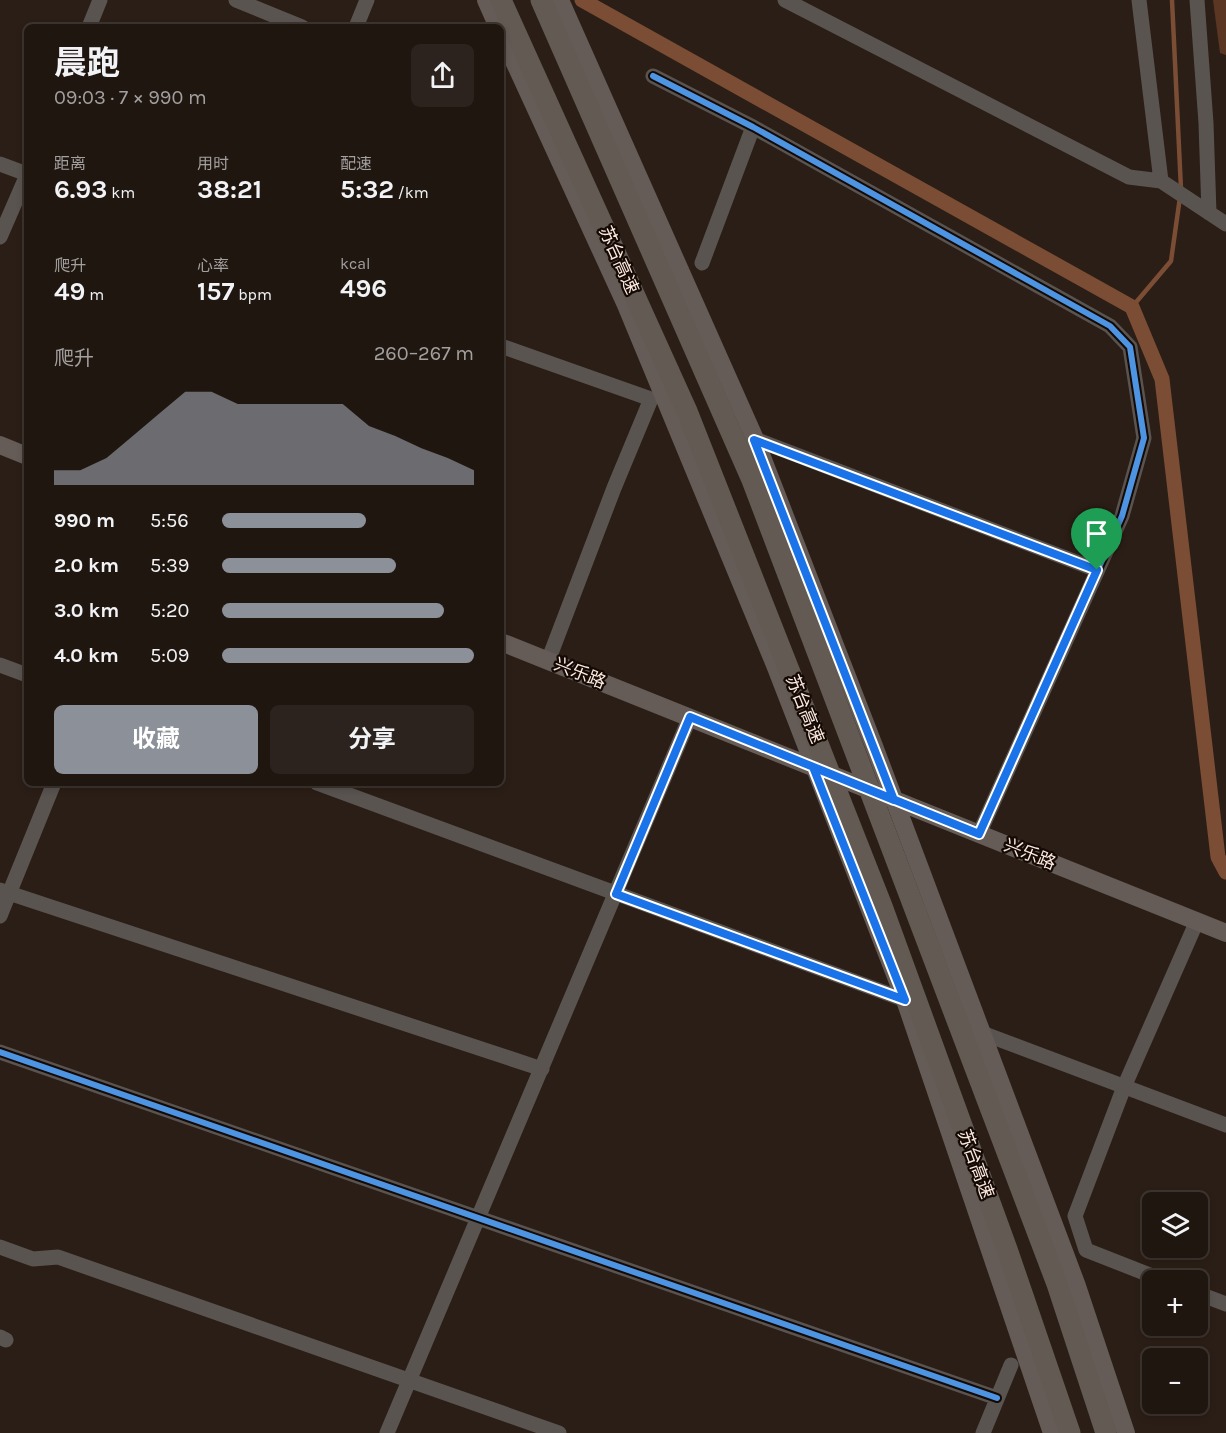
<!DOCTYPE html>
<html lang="zh">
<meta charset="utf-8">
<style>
body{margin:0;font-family:Karla,"Noto Sans SC",sans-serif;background:#2d231e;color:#f1f3f6;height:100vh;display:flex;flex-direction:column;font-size:22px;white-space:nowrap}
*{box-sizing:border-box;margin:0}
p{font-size:20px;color:#a29f9f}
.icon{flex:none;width:33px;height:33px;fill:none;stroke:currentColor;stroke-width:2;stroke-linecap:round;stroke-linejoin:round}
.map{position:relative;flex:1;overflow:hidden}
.details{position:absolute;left:24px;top:24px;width:480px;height:762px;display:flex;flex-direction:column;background:#201610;border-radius:9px;box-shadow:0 3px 9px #0003,0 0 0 2px #3d3530}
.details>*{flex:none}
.buttons{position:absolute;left:1142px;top:1192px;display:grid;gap:12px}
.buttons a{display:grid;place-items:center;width:66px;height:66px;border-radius:9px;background:#201610;box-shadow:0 3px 9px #0003,0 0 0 2px #3d3530;font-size:30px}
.pin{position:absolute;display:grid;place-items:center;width:51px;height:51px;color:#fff;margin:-62px -26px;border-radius:50% 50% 50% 0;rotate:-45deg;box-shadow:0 0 6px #0007}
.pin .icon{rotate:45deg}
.round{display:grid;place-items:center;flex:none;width:63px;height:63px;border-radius:9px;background:#2d231e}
.headline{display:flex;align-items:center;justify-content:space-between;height:102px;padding:0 30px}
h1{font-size:33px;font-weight:700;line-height:45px}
.stats{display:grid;grid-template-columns:repeat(3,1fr);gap:9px;height:102px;padding:6px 30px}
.stats div{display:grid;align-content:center}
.stats b{font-size:26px;font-weight:700}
.stats small{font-size:16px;font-weight:400}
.stats p{font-size:16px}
.chart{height:168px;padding:12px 30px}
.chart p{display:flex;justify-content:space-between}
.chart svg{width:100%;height:108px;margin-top:6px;fill:#8c9099;opacity:.7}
.action{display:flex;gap:12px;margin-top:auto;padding:12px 30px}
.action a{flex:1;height:69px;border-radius:9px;background:#8c9099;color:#fff;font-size:24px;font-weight:700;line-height:69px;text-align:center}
.action a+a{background:#2d231e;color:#f1f3f6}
ul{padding:0 30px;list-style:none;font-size:20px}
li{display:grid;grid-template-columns:96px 72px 1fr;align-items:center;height:45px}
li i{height:15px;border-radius:8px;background:#8c9099}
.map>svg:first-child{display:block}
.green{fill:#5a3623}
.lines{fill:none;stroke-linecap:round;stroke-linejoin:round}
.stream{stroke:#7c4d35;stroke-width:4.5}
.canal{stroke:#7c4d35;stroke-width:15}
.minor{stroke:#5a5451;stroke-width:15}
.major{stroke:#655c57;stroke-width:18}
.highway-bridge{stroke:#625a53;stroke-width:21}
.cycleway-casing{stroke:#140904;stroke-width:10}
.cycleway{stroke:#4d94e3;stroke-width:6}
.route-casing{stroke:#fff;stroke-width:12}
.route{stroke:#1a73e8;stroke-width:8}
.labels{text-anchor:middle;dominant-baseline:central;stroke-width:4.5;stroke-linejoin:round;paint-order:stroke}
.street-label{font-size:18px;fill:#fceae1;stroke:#140904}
</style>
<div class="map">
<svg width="1226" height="1433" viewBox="0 0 1226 1433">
<rect width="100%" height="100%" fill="#2b1e16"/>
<path class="green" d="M1213 0H1226V55L1220 53Z"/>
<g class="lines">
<path class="stream" d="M1172 0 1181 189
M1132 307 1171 261 1180 197"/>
<path class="canal" d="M582 0 1132 307 1162 379 1218 857 1226 872"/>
<path class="minor" d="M236 0 302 27
M785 0 1129 177 1161 181 1226 224
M1139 0 1161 181
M1197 0 1206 123 1209 213
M89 27 100 0
M356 27 367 0
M653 76 753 127 1110 326 1130 347 1144 438 1122 516 979 834
M0 164 27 174
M0 237 27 175
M702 263 753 127
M501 346 651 399 614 488 548 661
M755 439 1097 570
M0 665 27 675
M317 783 905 1000
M0 890 542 1069
M0 916 54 783
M982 1033 1226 1125
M0 1052 997 1398
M0 1247 33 1259 58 1257 559 1433
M1165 1281 1086 1250 1075 1216 1124 1087 1197 921
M1197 1293 1226 1304
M0 1337 6 1340
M387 1433 690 717
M983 1433 1011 1365"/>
<path class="major" d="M486 0 498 27
M560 0 755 439 874 746 1077 1286 1126 1433
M501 33 626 305 775 665 905 1000 1052 1433
M0 445 27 456
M501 642 1226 933"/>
<path class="highway-bridge" d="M501 0 687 411 882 906 1007 1249 1070 1433
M541 0 752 480 1057 1284 1106 1433"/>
<defs>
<path id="cycleway" d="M653 76 753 127 1110 326 1130 347 1144 438 1122 516 979 834
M0 1052 997 1398"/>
</defs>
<use href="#cycleway" class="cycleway-casing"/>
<use href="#cycleway" class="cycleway"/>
</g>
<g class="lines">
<defs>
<path id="route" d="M1097 570 979 834 690 717 616 894 905 1000 813 767 894 800 754 440 1097 570"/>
</defs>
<use href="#route" class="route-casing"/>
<use href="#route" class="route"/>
</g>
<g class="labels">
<g class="street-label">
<text transform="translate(619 260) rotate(66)">苏台高速</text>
<text transform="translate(580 673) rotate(22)">兴乐路</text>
<text transform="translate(805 709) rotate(68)">苏台高速</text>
<text transform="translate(1030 854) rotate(22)">兴乐路</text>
<text transform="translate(976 1164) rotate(70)">苏台高速</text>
</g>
</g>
</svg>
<div class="buttons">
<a><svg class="icon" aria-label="layers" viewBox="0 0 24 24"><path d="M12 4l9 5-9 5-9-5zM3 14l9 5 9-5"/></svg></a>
<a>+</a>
<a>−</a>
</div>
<div class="pin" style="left:1097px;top:570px;background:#1e9e55"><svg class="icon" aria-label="arrive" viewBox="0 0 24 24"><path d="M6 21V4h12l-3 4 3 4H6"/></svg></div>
<section class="details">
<div class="headline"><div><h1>晨跑</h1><p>09:03 · 7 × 990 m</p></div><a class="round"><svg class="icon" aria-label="share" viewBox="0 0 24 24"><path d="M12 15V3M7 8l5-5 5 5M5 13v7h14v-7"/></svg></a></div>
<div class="stats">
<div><p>距离</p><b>6.93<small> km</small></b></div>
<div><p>用时</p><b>38:21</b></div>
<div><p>配速</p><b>5:32<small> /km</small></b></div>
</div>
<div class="stats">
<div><p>爬升</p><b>49<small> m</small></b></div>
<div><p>心率</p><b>157<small> bpm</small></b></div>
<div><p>kcal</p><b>496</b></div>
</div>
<div class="chart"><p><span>爬升</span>260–267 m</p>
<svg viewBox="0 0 160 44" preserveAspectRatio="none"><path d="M0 44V38L10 38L20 33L30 24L40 15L50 6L60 6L70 11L80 11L90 11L100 11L110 11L120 20L130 24L140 29L150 33L160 38V44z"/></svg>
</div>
<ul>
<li><b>990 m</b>5:56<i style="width:57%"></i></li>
<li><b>2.0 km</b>5:39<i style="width:69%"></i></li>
<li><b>3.0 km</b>5:20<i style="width:88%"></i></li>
<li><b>4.0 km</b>5:09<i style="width:100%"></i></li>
</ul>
<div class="action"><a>收藏</a><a>分享</a></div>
</section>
</div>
